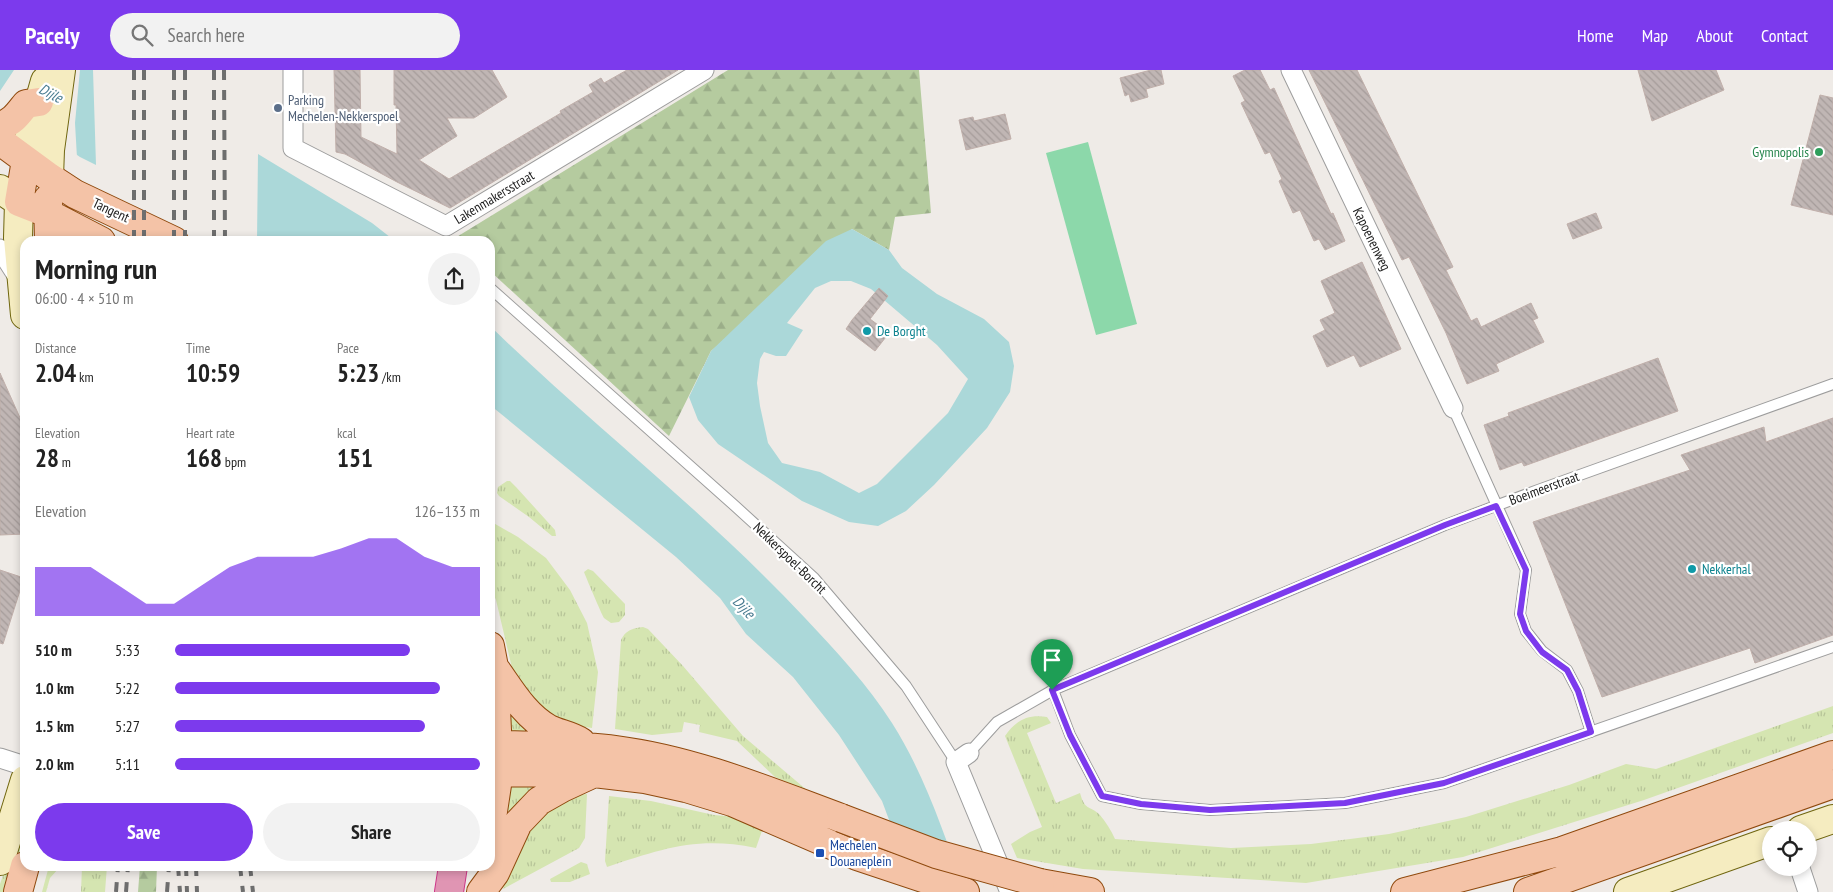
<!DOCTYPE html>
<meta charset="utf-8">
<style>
body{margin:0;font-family:"PT Sans Narrow",sans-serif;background:#f2f2f2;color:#222;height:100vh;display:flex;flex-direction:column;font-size:19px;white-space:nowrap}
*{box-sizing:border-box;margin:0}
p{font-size:16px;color:#767676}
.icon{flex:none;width:28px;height:28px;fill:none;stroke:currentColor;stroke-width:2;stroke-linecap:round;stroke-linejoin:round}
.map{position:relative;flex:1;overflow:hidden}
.sheet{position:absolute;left:20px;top:166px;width:475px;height:635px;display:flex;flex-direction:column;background:#fff;border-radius:15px;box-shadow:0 2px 8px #0003}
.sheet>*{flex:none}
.controls{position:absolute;left:1762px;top:751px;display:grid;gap:10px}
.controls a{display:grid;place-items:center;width:55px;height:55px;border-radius:50%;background:#fff;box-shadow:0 2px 8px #0003;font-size:25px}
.pin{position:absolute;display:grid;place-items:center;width:42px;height:42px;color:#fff;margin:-51px -21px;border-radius:50% 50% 50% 0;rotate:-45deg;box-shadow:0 0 5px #0007}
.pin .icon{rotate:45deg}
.round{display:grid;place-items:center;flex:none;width:52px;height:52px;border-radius:26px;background:#f2f2f2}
.headline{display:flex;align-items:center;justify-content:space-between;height:85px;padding:0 15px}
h1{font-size:28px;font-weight:800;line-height:38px}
.figures{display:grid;grid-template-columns:repeat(3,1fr);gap:8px;height:85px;padding:5px 15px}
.figures div{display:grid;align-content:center}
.figures b{font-size:25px;font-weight:800}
.figures small{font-size:14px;font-weight:400}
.figures p{font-size:14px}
.chart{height:140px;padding:10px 15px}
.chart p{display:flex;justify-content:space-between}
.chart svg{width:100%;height:90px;margin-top:5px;fill:#7c3aed;opacity:.7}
.primary-button{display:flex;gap:10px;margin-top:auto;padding:10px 15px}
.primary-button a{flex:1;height:58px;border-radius:30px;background:#7c3aed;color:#fff;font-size:20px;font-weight:800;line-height:58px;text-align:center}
.primary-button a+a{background:#f2f2f2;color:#222}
ul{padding:0 15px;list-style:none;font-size:16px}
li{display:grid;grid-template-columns:80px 60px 1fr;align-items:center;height:38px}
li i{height:12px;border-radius:6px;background:#7c3aed}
header{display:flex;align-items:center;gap:30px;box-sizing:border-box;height:70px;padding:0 25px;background:#7c3aed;color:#fff}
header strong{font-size:24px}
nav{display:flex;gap:28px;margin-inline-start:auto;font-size:18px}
.search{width:350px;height:45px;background:#f2f2f2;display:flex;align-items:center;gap:12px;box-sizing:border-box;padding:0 18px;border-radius:28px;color:#767676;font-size:19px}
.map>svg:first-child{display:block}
.grass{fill:url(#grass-tufts)}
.forest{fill:url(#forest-firs)}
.pitch{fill:#8cd8aa}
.water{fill:#abd8d9;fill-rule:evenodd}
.pier{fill:#efebe7}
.building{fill:url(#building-back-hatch);stroke:#c0afaa}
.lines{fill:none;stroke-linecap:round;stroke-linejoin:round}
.lane-casing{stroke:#9d9d9d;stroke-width:12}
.street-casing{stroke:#9d9d9d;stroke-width:21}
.secondary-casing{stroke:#6f650e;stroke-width:30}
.primary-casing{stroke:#8f490d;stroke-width:30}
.highway-casing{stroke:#cd3588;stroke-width:30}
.lane{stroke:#fff;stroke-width:10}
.street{stroke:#fff;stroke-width:19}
.secondary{stroke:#f5ecc0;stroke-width:28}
.primary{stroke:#f4c3a7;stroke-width:28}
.highway{stroke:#e095b3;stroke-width:28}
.rail{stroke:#6e6e6e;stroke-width:4;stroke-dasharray:10 10;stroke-linecap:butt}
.primary-bridge-casing{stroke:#8f490d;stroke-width:30;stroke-linecap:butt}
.primary-bridge{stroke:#f4c3a7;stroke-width:28}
.route-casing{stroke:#fff;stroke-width:10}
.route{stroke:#7c3aed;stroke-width:6}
.service-dot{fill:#5c6f8a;stroke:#fff;stroke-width:2}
.leisure-dot{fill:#2e9e5b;stroke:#fff;stroke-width:2}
.culture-dot{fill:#0f9aa8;stroke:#fff;stroke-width:2}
.transit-dot{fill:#1a4fb4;stroke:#fff;stroke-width:2}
.labels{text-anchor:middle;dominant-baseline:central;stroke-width:4.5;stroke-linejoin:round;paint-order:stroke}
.service-label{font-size:14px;fill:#4e5e75;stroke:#fff;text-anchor:start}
.leisure-label{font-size:14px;fill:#27864d;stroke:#fff;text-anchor:end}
.street-label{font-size:14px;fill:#202020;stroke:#fff}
.culture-label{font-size:14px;fill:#0d838f;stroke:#fff;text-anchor:start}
.transit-label{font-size:14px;fill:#164399;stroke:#fff;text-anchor:start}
.water-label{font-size:15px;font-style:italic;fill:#497c91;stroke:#fff}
</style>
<header>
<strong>Pacely</strong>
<div class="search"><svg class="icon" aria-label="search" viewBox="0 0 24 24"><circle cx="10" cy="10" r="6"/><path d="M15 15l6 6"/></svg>Search here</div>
<nav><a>Home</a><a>Map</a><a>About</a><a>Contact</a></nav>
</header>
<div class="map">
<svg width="1833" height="822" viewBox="0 0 1833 822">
<defs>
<pattern id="grass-tufts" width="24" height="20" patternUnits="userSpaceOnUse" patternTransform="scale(1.25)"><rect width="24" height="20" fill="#d5e5b1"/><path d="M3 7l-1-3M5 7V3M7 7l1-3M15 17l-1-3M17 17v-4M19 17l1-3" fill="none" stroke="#b7c498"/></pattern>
<pattern id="forest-firs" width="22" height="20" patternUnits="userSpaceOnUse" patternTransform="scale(1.25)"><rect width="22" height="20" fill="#b5cb9f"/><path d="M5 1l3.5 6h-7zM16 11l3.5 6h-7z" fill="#9bae89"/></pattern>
<pattern id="building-back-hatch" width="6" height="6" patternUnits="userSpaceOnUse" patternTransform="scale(1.25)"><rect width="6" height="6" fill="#c0b6b4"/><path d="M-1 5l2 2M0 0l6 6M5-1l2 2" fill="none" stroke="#a59c9a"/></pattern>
</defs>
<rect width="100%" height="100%" fill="#efebe7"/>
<path class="grass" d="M507 411H510L516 417 555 460 556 466H552L529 447 499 426 497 423 498 417Z
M490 451 518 467 546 488 570 520 587 553 598 602 592 658 559 653 523 623 512 598 496 530 490 517Z
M588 499 593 501 625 534V545L619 552 611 553C609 551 606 550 604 548 602 545 585 505 584 502Z
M643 557 648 559 683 596 743 666 808 721 775 707 737 671 699 662 700 655 684 652 682 662 652 665 615 659 621 570C625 561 632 558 643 557Z
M506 634 537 662 508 664Z
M1833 636V663L1644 730 1463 787 1306 813 1083 799 1017 788 1011 774 1030 762 1042 757 1005 666C1016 650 1028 644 1047 647L1051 653 1027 663 1056 733 1080 723C1085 741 1089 735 1099 744 1106 752 1111 760 1115 769L1231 778 1311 774 1389 764 1466 747 1569 715 1626 694 1656 699Z
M542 712 506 752 505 721 510 714Z
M587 724 585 768 579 778 503 819 514 775 527 754 568 726Z
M609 726 651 731 714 745 747 748 764 755 756 778C697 766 662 779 607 797L605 791Z
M14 773 22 775 7 822H0V814Z
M581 792 587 794 590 804 570 812H551L550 809Z
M49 796 59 798 50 808 46 822H42Z
M82 796H107L105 822H81Z"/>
<path class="forest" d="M728 0H919L931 143 895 147 889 180 852 159 711 281 669 366 490 201V171H458L455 168Z
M140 796H157L156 822H138Z"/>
<path class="pitch" d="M1088 72 1137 254 1096 265 1046 83Z"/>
<path class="water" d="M0 0H93L96 95 80 87 0 33Z
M258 84 372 153 395 171H257Z
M852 159 889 180 902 198 937 224 984 249 1009 272 1014 296 1010 322 987 358 934 415 906 441 878 456 849 452 802 431 718 374 698 350 689 327 711 281 826 171ZM831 211H851L871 219 937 275 968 309 948 343 877 414 859 423 820 402 782 393 768 373 760 336 757 313 760 289 764 282 776 286H786L803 260 787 253 815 218Z
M490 256C593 356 707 443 805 548 836 581 868 615 892 653 925 705 944 764 965 822H916L882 731 839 665 793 607 746 564 720 528 676 487 490 335Z"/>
<path class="pier" d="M14 0H80L75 53 77 88 0 36V21Z"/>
<path class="building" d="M334 0H360L361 67 397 84 396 35H394V0H492L507 27 474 48H447L457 66 419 90 449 109 561 43 560 41 593 22 589 15 601 8 604 13 627 0H678L450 138 397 112 345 84 336 82Z
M1151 0H1161L1164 14 1146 19 1148 27 1131 32 1129 24 1125 26 1120 8Z
M1245 0H1260L1270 20 1274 18 1331 144 1333 143 1345 171 1325 180 1319 169 1314 171 1300 140 1293 143 1279 111 1282 109 1270 82 1265 84 1241 33 1245 31 1233 6Z
M1309 0H1357L1453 197 1446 200 1471 251 1477 248 1481 257 1531 233 1538 248 1533 250 1544 272 1496 294 1499 301 1467 314 1446 263 1409 187 1402 190Z
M1638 0H1716L1724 20 1652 51Z
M1820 25 1833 28V145L1791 135Z
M1005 44 1011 69 966 80 959 50 973 47 974 51Z
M1596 143 1602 158 1573 169 1567 154Z
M1362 192 1401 279 1360 297 1354 285 1327 297 1313 266 1325 260 1320 250 1335 243 1321 211Z
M879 218 888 226 870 249 889 263 875 281 846 259 852 250Z
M1658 288 1678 341 1524 396 1522 392 1500 400 1484 355 1509 346 1508 343Z
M0 303 21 350 25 372V464L0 465Z
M1833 348V565L1755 593 1750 578 1602 627 1533 452 1690 400 1681 385 1764 357 1766 372Z
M0 500 24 508 3 574 0 573Z"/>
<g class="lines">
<defs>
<path id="lane" d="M490 218 735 436 814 508 906 616 956 692
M1453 338 1526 500 1520 544 1526 561 1542 581 1567 600 1578 621 1591 662
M1053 620 1070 665 1102 726 1141 734 1210 740 1345 733 1444 713 1833 577
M969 683 997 652 1053 620 1445 455 1538 420 1833 314"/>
<path id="street" d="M293 0V78L446 156 704 0
M1291 0 1453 338
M0 179 20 210
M969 683 956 692 1010 822
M0 688 25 696
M1800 798 1808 822"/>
<path id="secondary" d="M26 90 28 71 45 11
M49 107 50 80 61 0
M0 119 19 132 18 168 25 245
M1801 760 1833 749
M0 791 25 710
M1628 822 1771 771"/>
<path id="primary" d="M0 56C13 52 18 44 26 34L39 32
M0 71 49 107 75 124 174 171
M26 90 19 132 47 143 101 171
M48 129 49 171
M490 576 494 597 499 702 490 761
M494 597C510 619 524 645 549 659 559 664 570 665 581 672
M490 674C532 677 574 674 616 680 694 690 768 721 841 748
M490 702 594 703 645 709 686 718 732 732 857 786 965 822
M1040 813 1090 822
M18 822 25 796
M481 822 495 803 518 753 539 731 562 718 590 705
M1405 822 1562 781 1833 685
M1528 822 1833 714"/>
<path id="highway" d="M449 822 453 796"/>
</defs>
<use href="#lane" class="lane-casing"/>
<use href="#street" class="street-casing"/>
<use href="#secondary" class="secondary-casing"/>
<use href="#primary" class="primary-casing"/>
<use href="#highway" class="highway-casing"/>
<use href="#lane" class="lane"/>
<use href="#street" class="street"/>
<use href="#secondary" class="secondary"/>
<use href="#primary" class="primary"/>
<use href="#highway" class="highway"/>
<path class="rail" d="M134 0V171
M144 0V171
M174 0V171
M185 0V171
M214 0V171
M224 0 225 171
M178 796 180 822
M186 796 187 822
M196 796 197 822
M240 796 243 822
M250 796 253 822
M116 822 118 796
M126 822 128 796
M167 822 169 796"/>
<defs>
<path id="primary-bridge" d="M841 748 936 784 1040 813"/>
</defs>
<use href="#primary-bridge" class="primary-bridge-casing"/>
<use href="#primary-bridge" class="primary-bridge"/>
</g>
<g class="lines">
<defs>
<path id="route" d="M1496 436 1526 500 1520 544 1526 561 1542 582 1567 600 1578 621 1591 662 1444 713 1345 733 1210 740 1141 734 1102 726 1070 665 1052 620 1445 455Z"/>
</defs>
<use href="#route" class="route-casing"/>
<use href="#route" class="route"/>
</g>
<circle class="service-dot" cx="278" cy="38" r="5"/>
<circle class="leisure-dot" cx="1819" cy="82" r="5"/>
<g class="culture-dot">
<circle cx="867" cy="261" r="5"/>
<circle cx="1692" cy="499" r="5"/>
</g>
<rect class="transit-dot" x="815" y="778" width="10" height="10" rx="2.5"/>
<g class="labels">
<g class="service-label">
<text x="288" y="30">Parking<tspan x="288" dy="16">Mechelen-Nekkerspoel</tspan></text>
</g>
<g class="leisure-label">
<text x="1809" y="82">Gymnopolis</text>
</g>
<g class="street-label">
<text transform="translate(494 127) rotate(-31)">Lakenmakersstraat</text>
<text transform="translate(111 140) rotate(25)">Tangent</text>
<text transform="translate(1372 169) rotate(64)">Kapoenenweg</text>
<text transform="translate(1544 418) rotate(-20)">Boeimeerstraat</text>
<text transform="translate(790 488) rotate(44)">Nekkerspoel-Borcht</text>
</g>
<g class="culture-label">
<text x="877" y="261">De Borght</text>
<text x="1702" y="499">Nekkerhal</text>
</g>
<g class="transit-label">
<text x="830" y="775">Mechelen<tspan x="830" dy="16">Douaneplein</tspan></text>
</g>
<g class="water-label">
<text transform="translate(51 23) rotate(28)">Dijle</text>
<text transform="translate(744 537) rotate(46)">Dijle</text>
</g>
</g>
</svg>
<div class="controls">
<a><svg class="icon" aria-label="locate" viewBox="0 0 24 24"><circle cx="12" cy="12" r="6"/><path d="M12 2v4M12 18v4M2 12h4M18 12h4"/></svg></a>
</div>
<div class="pin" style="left:1052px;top:620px;background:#1e9e55"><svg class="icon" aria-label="arrive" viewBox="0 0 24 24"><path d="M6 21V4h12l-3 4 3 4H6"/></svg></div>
<section class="sheet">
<div class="headline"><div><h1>Morning run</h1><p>06:00 · 4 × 510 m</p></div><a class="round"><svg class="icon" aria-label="share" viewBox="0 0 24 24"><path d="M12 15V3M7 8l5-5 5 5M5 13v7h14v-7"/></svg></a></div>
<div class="figures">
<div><p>Distance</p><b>2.04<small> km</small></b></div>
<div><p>Time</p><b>10:59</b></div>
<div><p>Pace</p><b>5:23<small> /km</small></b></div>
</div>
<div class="figures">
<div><p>Elevation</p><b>28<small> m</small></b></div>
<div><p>Heart rate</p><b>168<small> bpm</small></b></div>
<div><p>kcal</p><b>151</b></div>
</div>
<div class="chart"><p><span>Elevation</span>126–133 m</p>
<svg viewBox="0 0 160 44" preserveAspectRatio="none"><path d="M0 44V20L10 20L20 20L30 29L40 38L50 38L60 29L70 20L80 15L90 15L100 15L110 11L120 6L130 6L140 15L150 20L160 20V44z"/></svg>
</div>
<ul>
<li><b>510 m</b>5:33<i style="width:77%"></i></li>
<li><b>1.0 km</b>5:22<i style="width:87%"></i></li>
<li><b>1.5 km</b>5:27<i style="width:82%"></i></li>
<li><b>2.0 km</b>5:11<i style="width:100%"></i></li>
</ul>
<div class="primary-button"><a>Save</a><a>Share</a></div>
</section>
</div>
